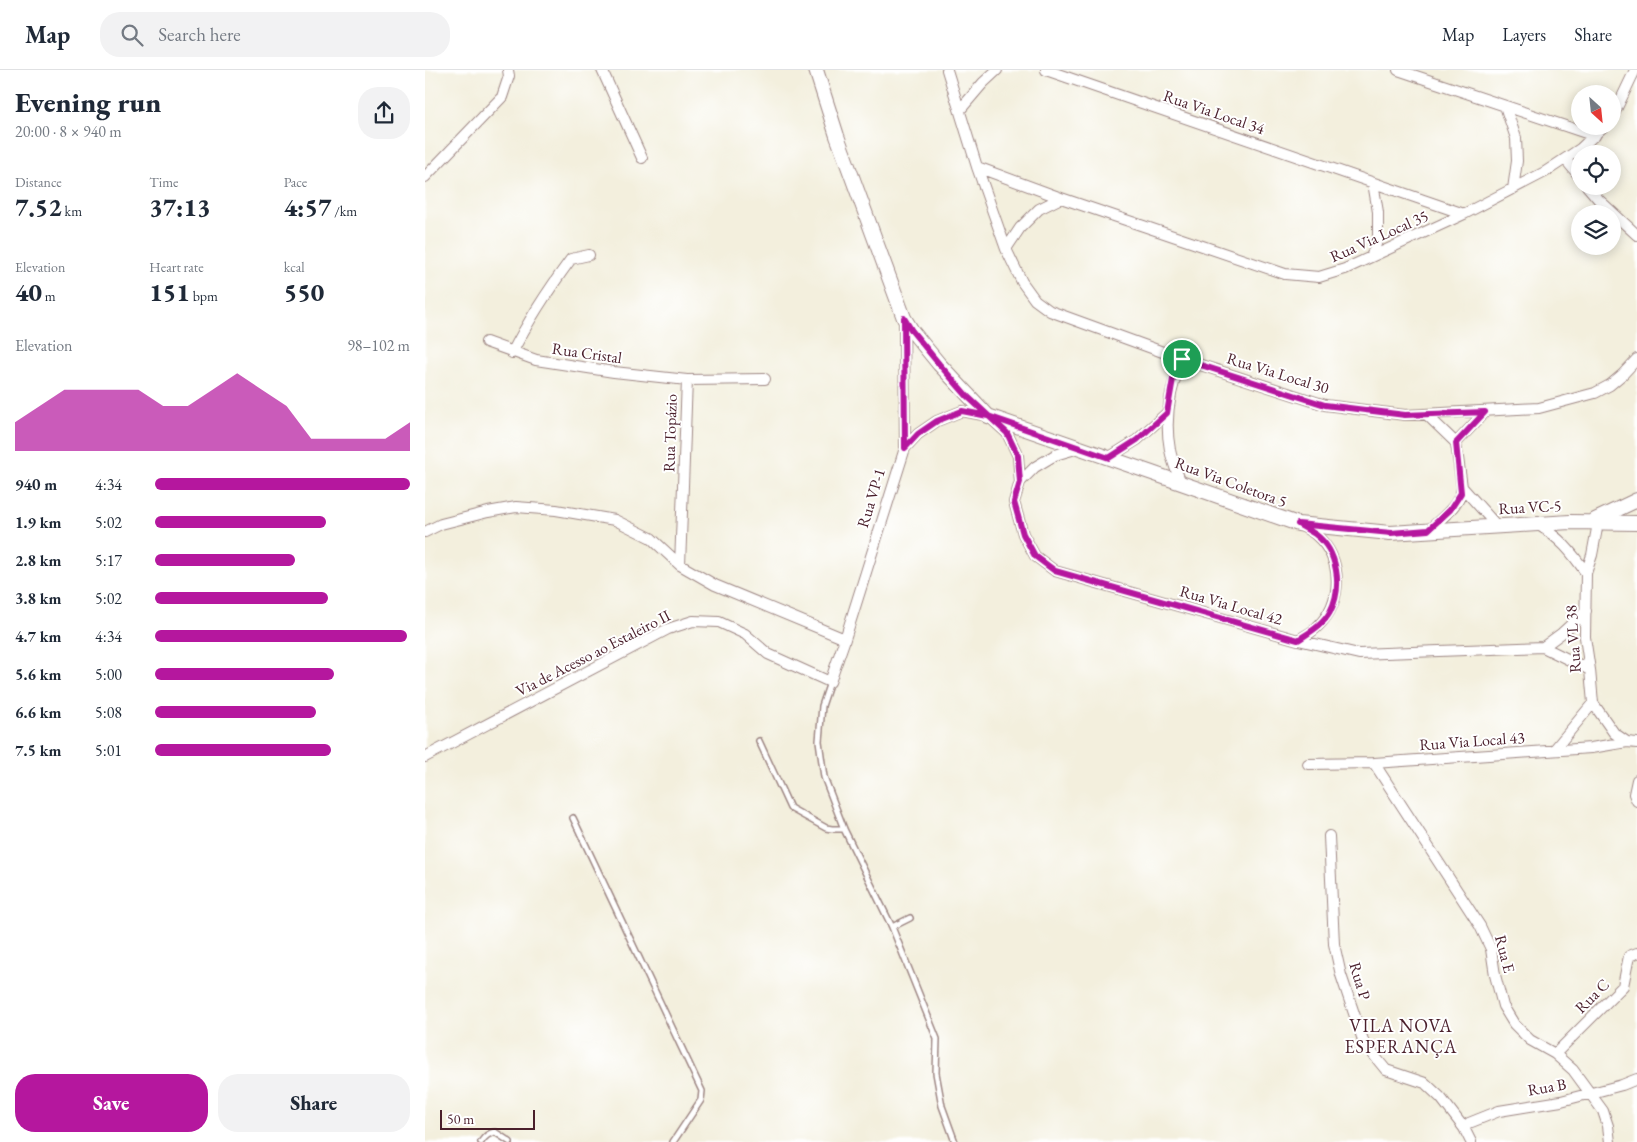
<!DOCTYPE html>
<meta charset="utf-8">
<style>
body{margin:0;font-family:"EB Garamond",serif;background:#f2f2f3;color:#1f2937;height:100vh;display:flex;flex-direction:column;font-size:19px;white-space:nowrap}
*{box-sizing:border-box;margin:0}
p{font-size:16px;color:#747a83}
.icon{flex:none;width:28px;height:28px;fill:none;stroke:currentColor;stroke-width:2;stroke-linecap:round;stroke-linejoin:round}
.map{position:relative;flex:1;overflow:hidden}
.drawer{display:flex;flex-direction:column;background:#fff;width:425px}
.drawer>*{flex:none}
.needle{width:32px;rotate:153deg}
.tools{position:absolute;left:1146px;top:15px;display:grid;gap:10px}
.tools a{display:grid;place-items:center;width:50px;height:50px;border-radius:50%;background:#fff;box-shadow:0 2px 12px #0003;font-size:25px}
.scale{position:absolute;left:15px;bottom:12px;width:95px;box-sizing:border-box;padding-left:5px;border:2px solid #4a1f2b;border-top:0;font-size:14px;line-height:18px;white-space:nowrap;color:#4a1f2b;-webkit-text-stroke:4px #fff;paint-order:stroke}
.pin{position:absolute;display:grid;place-items:center;width:42px;height:42px;color:#fff;margin:-21px;border:2px solid #fff;border-radius:50%;box-shadow:0 1px 5px #0007}
.round{display:grid;place-items:center;flex:none;width:52px;height:52px;border-radius:20px;background:#f2f2f3}
.headline{display:flex;align-items:center;justify-content:space-between;height:85px;padding:0 15px}
h1{font-size:28px;font-weight:800;line-height:38px}
.metrics{display:grid;grid-template-columns:repeat(3,1fr);gap:8px;height:85px;padding:5px 15px}
.metrics div{display:grid;align-content:center}
.metrics b{font-size:25px;font-weight:800}
.metrics small{font-size:14px;font-weight:400}
.metrics p{font-size:14px}
.chart{height:140px;padding:10px 15px}
.chart p{display:flex;justify-content:space-between}
.chart svg{width:100%;height:90px;margin-top:5px;fill:#b5179e;opacity:.7}
.cta{display:flex;gap:10px;margin-top:auto;padding:10px 15px}
.cta a{flex:1;height:58px;border-radius:20px;background:#b5179e;color:#fff;font-size:20px;font-weight:800;line-height:58px;text-align:center}
.cta a+a{background:#f2f2f3;color:#1f2937}
ul{padding:0 15px;list-style:none;font-size:16px}
li{display:grid;grid-template-columns:80px 60px 1fr;align-items:center;height:38px}
li i{height:12px;border-radius:6px;background:#b5179e}
header{display:flex;align-items:center;gap:30px;box-sizing:border-box;height:70px;padding:0 25px;background:#fff;border-bottom:1px solid #e0e1e3}
header strong{font-size:24px}
nav{display:flex;gap:28px;margin-inline-start:auto;font-size:18px}
.search{width:350px;height:45px;background:#f2f2f3;display:flex;align-items:center;gap:12px;box-sizing:border-box;padding:0 18px;border-radius:20px;color:#747a83;font-size:19px}
main{display:flex;flex:1;min-height:0}
.map>svg:first-child{display:block}
.lines{fill:none;stroke-linecap:round;stroke-linejoin:round}
.lane-casing{stroke:#9e8784;stroke-width:8}
.street-casing{stroke:#9e8784;stroke-width:12}
.secondary-casing{stroke:#9e8784;stroke-width:16}
.lane{stroke:#fff;stroke-width:5}
.street{stroke:#fff;stroke-width:10}
.secondary{stroke:#fff;stroke-width:14}
.route-casing{stroke:#fff;stroke-width:10}
.route{stroke:#b5179e;stroke-width:6}
.labels{text-anchor:middle;dominant-baseline:central;stroke-width:4;stroke-linejoin:round;paint-order:stroke}
.street-label{font-size:16px;fill:#4a1f2b;stroke:#fff}
.neighbourhood-label{font-size:18px;letter-spacing:1px;fill:#4a1f2b;stroke:#fff}
</style>
<header>
<strong>Map</strong>
<div class="search"><svg class="icon" aria-label="search" viewBox="0 0 24 24"><circle cx="10" cy="10" r="6"/><path d="M15 15l6 6"/></svg>Search here</div>
<nav><a>Map</a><a>Layers</a><a>Share</a></nav>
</header>
<main>
<section class="drawer">
<div class="headline"><div><h1>Evening run</h1><p>20:00 · 8 × 940 m</p></div><a class="round"><svg class="icon" aria-label="share" viewBox="0 0 24 24"><path d="M12 15V3M7 8l5-5 5 5M5 13v7h14v-7"/></svg></a></div>
<div class="metrics">
<div><p>Distance</p><b>7.52<small> km</small></b></div>
<div><p>Time</p><b>37:13</b></div>
<div><p>Pace</p><b>4:57<small> /km</small></b></div>
</div>
<div class="metrics">
<div><p>Elevation</p><b>40<small> m</small></b></div>
<div><p>Heart rate</p><b>151<small> bpm</small></b></div>
<div><p>kcal</p><b>550</b></div>
</div>
<div class="chart"><p><span>Elevation</span>98–102 m</p>
<svg viewBox="0 0 160 44" preserveAspectRatio="none"><path d="M0 44V30L10 22L20 14L30 14L40 14L50 14L60 22L70 22L80 14L90 6L100 14L110 22L120 38L130 38L140 38L150 38L160 30V44z"/></svg>
</div>
<ul>
<li><b>940 m</b>4:34<i style="width:100%"></i></li>
<li><b>1.9 km</b>5:02<i style="width:67%"></i></li>
<li><b>2.8 km</b>5:17<i style="width:55%"></i></li>
<li><b>3.8 km</b>5:02<i style="width:68%"></i></li>
<li><b>4.7 km</b>4:34<i style="width:99%"></i></li>
<li><b>5.6 km</b>5:00<i style="width:70%"></i></li>
<li><b>6.6 km</b>5:08<i style="width:63%"></i></li>
<li><b>7.5 km</b>5:01<i style="width:69%"></i></li>
</ul>
<div class="cta"><a>Save</a><a>Share</a></div>
</section>
<div class="map">
<svg width="1212" height="1072" viewBox="0 0 1212 1072">
<rect width="100%" height="100%" fill="#fff"/>
<filter id="ink" filterUnits="userSpaceOnUse"><feTurbulence type="fractalNoise" baseFrequency=".02" numOctaves="2"/><feDisplacementMap in="SourceGraphic" scale="10" xChannelSelector="R" yChannelSelector="G"/><feConvolveMatrix kernelMatrix="1 2 1 2 8 2 1 2 1" color-interpolation-filters="sRGB"/></filter>
<filter id="wash" filterUnits="userSpaceOnUse"><feTurbulence type="fractalNoise" baseFrequency=".0096" numOctaves="4" result="noise"/><feDisplacementMap in="SourceGraphic" scale="20" xChannelSelector="R" yChannelSelector="G"/><feGaussianBlur stdDeviation="1.12" result="paint"/><feColorMatrix in="noise" values="0 0 0 0 0 0 0 0 0 0 0 0 0 0 0 0 0 1.4 0 .05"/><feComposite in="paint" operator="in"/></filter>
<g filter="url(#wash)">
<rect width="100%" height="100%" fill="#f3efdd"/>
</g>
<g filter="url(#ink)">
<g class="lines">
<defs>
<path id="lane" d="M405 612 397 636 394 671 399 707 419 759 467 857 512 969 511 1003 517 1036 530 1072
M334 671 365 738 401 758 407 759H419
M148 748 277 1021 276 1030 248 1072
M467 857 485 848
M56 1072C60 1066 64 1063 70 1062L85 1072"/>
<path id="street" d="M177 0 217 88
M522 0 552 97 581 179 597 212 610 230 625 241 757 289 900 335 980 345 1114 338 1170 323 1185 315 1198 304 1212 289
M621 0 1039 144
M973 0 1170 66
M1080 36 1091 68 1092 91 1088 119
M535 40 558 13 572 0
M1188 46 1210 0
M1140 89 1155 107
M552 97 636 128 860 204 894 207 920 199 1039 144 1120 102 1155 79 1179 56
M0 107 77 27 84 6 83 0
M1162 116 1174 130 1212 165
M581 179 595 158 614 139 636 128
M946 187 953 169V142L948 113
M61 272 111 290 189 302 262 310 340 309
M87 283C104 249 124 219 146 189L164 185
M1060 342 1031 373 1037 417 1072 456
M1002 345 1031 373
M480 378 493 364 512 351 537 341 563 346 582 363 593 386 595 412 589 432 598 464 610 486 630 501 873 570 934 584 1118 577 1165 600
M683 388 712 370 742 343
M595 412 610 397 630 385 654 378
M756 413C752 402 747 391 745 380 739 348 745 318 757 289
M1112 454C1135 468 1146 481 1161 503
M1003 461C1015 449 1036 435 1037 417
M0 462 16 454 63 442 91 437 131 440 190 450 226 468 255 495 290 515 420 569
M255 495 262 310
M873 570C879 566 887 563 892 557 918 532 919 490 891 465 887 461 880 458 875 455
M1118 577 1137 563 1161 541
M1168 633 1165 600 1160 567 1161 503 1167 485 1174 448
M1168 633 1189 663 1202 672
M1129 680 1168 633
M0 687 243 559 268 551 294 552 320 564 343 584 405 612 420 569 480 378 479 249
M949 693 1055 856 1066 879 1070 905 1078 936 1089 954 1105 970 1130 984 1148 1000 1178 1041 1183 1056 1185 1072
M883 694 949 693 1166 678 1202 672 1212 673
M1212 710 1209 724 1212 731
M904 766 909 874 916 905 939 973 961 1000 1000 1013 1016 1028 1039 1058 1046 1072
M1130 984 1198 916 1204 886 1212 883
M1039 1058 1044 1053 1074 1041 1136 1031 1197 1015 1212 1009"/>
<path id="secondary" d="M391 0 412 66 479 248 487 261 514 294 563 346 756 413 873 454 965 463 1145 452 1212 453
M1170 450 1212 430"/>
</defs>
<use href="#lane" class="lane-casing"/>
<use href="#street" class="street-casing"/>
<use href="#secondary" class="secondary-casing"/>
<use href="#lane" class="lane"/>
<use href="#street" class="street"/>
<use href="#secondary" class="secondary"/>
</g>
</g>
<g class="lines" filter="url(#ink)">
<defs>
<path id="route" d="M757 289 748 309 742 343 712 370 684 388 563 346 537 341 512 351 493 364 480 378 479 248 487 261 514 294 542 326 582 363 593 386 595 412 589 432 598 464 610 486 630 501 873 570C885 562 898 555 905 542 918 517 913 481 890 464 884 460 878 457 873 454L966 463 1003 460 1025 440 1036 423 1031 373 1060 342 980 345 900 335 757 289"/>
</defs>
<use href="#route" class="route-casing"/>
<use href="#route" class="route"/>
</g>
<g class="labels">
<g class="street-label">
<text transform="translate(789 42) rotate(19)">Rua Via Local 34</text>
<text transform="translate(954 166) rotate(-24)">Rua Via Local 35</text>
<text transform="translate(162 283) rotate(8)">Rua Cristal</text>
<text transform="translate(853 303) rotate(17)">Rua Via Local 30</text>
<text transform="translate(245 363) rotate(-88)">Rua Topázio</text>
<text transform="translate(806 412) rotate(20)">Rua Via Coletora 5</text>
<text transform="translate(446 428) rotate(-73)">Rua VP-1</text>
<text transform="translate(1105 437) rotate(-3)">Rua VC-5</text>
<text transform="translate(806 535) rotate(16)">Rua Via Local 42</text>
<text transform="translate(1148 569) rotate(-94)">Rua VL 38</text>
<text transform="translate(168 583) rotate(-27)">Via de Acesso ao Estaleiro II</text>
<text transform="translate(1047 671) rotate(-4)">Rua Via Local 43</text>
<text transform="translate(1080 884) rotate(75)">Rua E</text>
<text transform="translate(935 911) rotate(73)">Rua P</text>
<text transform="translate(1167 926) rotate(-45)">Rua C</text>
<text transform="translate(1122 1017) rotate(-10)">Rua B</text>
</g>
<g class="neighbourhood-label">
<text x="976" y="955">VILA NOVA<tspan x="976" dy="21">ESPERANÇA</tspan></text>
</g>
</g>
</svg>
<div class="tools">
<a><svg class="needle" viewBox="-14 -14 28 28"><path d="M0-13l5 13h-10z" fill="#e53935"/><path d="M0 13l5-13h-10z" fill="#747a83"/></svg></a>
<a><svg class="icon" aria-label="locate" viewBox="0 0 24 24"><circle cx="12" cy="12" r="6"/><path d="M12 2v4M12 18v4M2 12h4M18 12h4"/></svg></a>
<a><svg class="icon" aria-label="layers" viewBox="0 0 24 24"><path d="M12 4l9 5-9 5-9-5zM3 14l9 5 9-5"/></svg></a>
</div>
<div class="scale">50 m</div>
<div class="pin" style="left:757px;top:289px;background:#1e9e55"><svg class="icon" aria-label="arrive" viewBox="0 0 24 24"><path d="M6 21V4h12l-3 4 3 4H6"/></svg></div>
</div>
</main>
